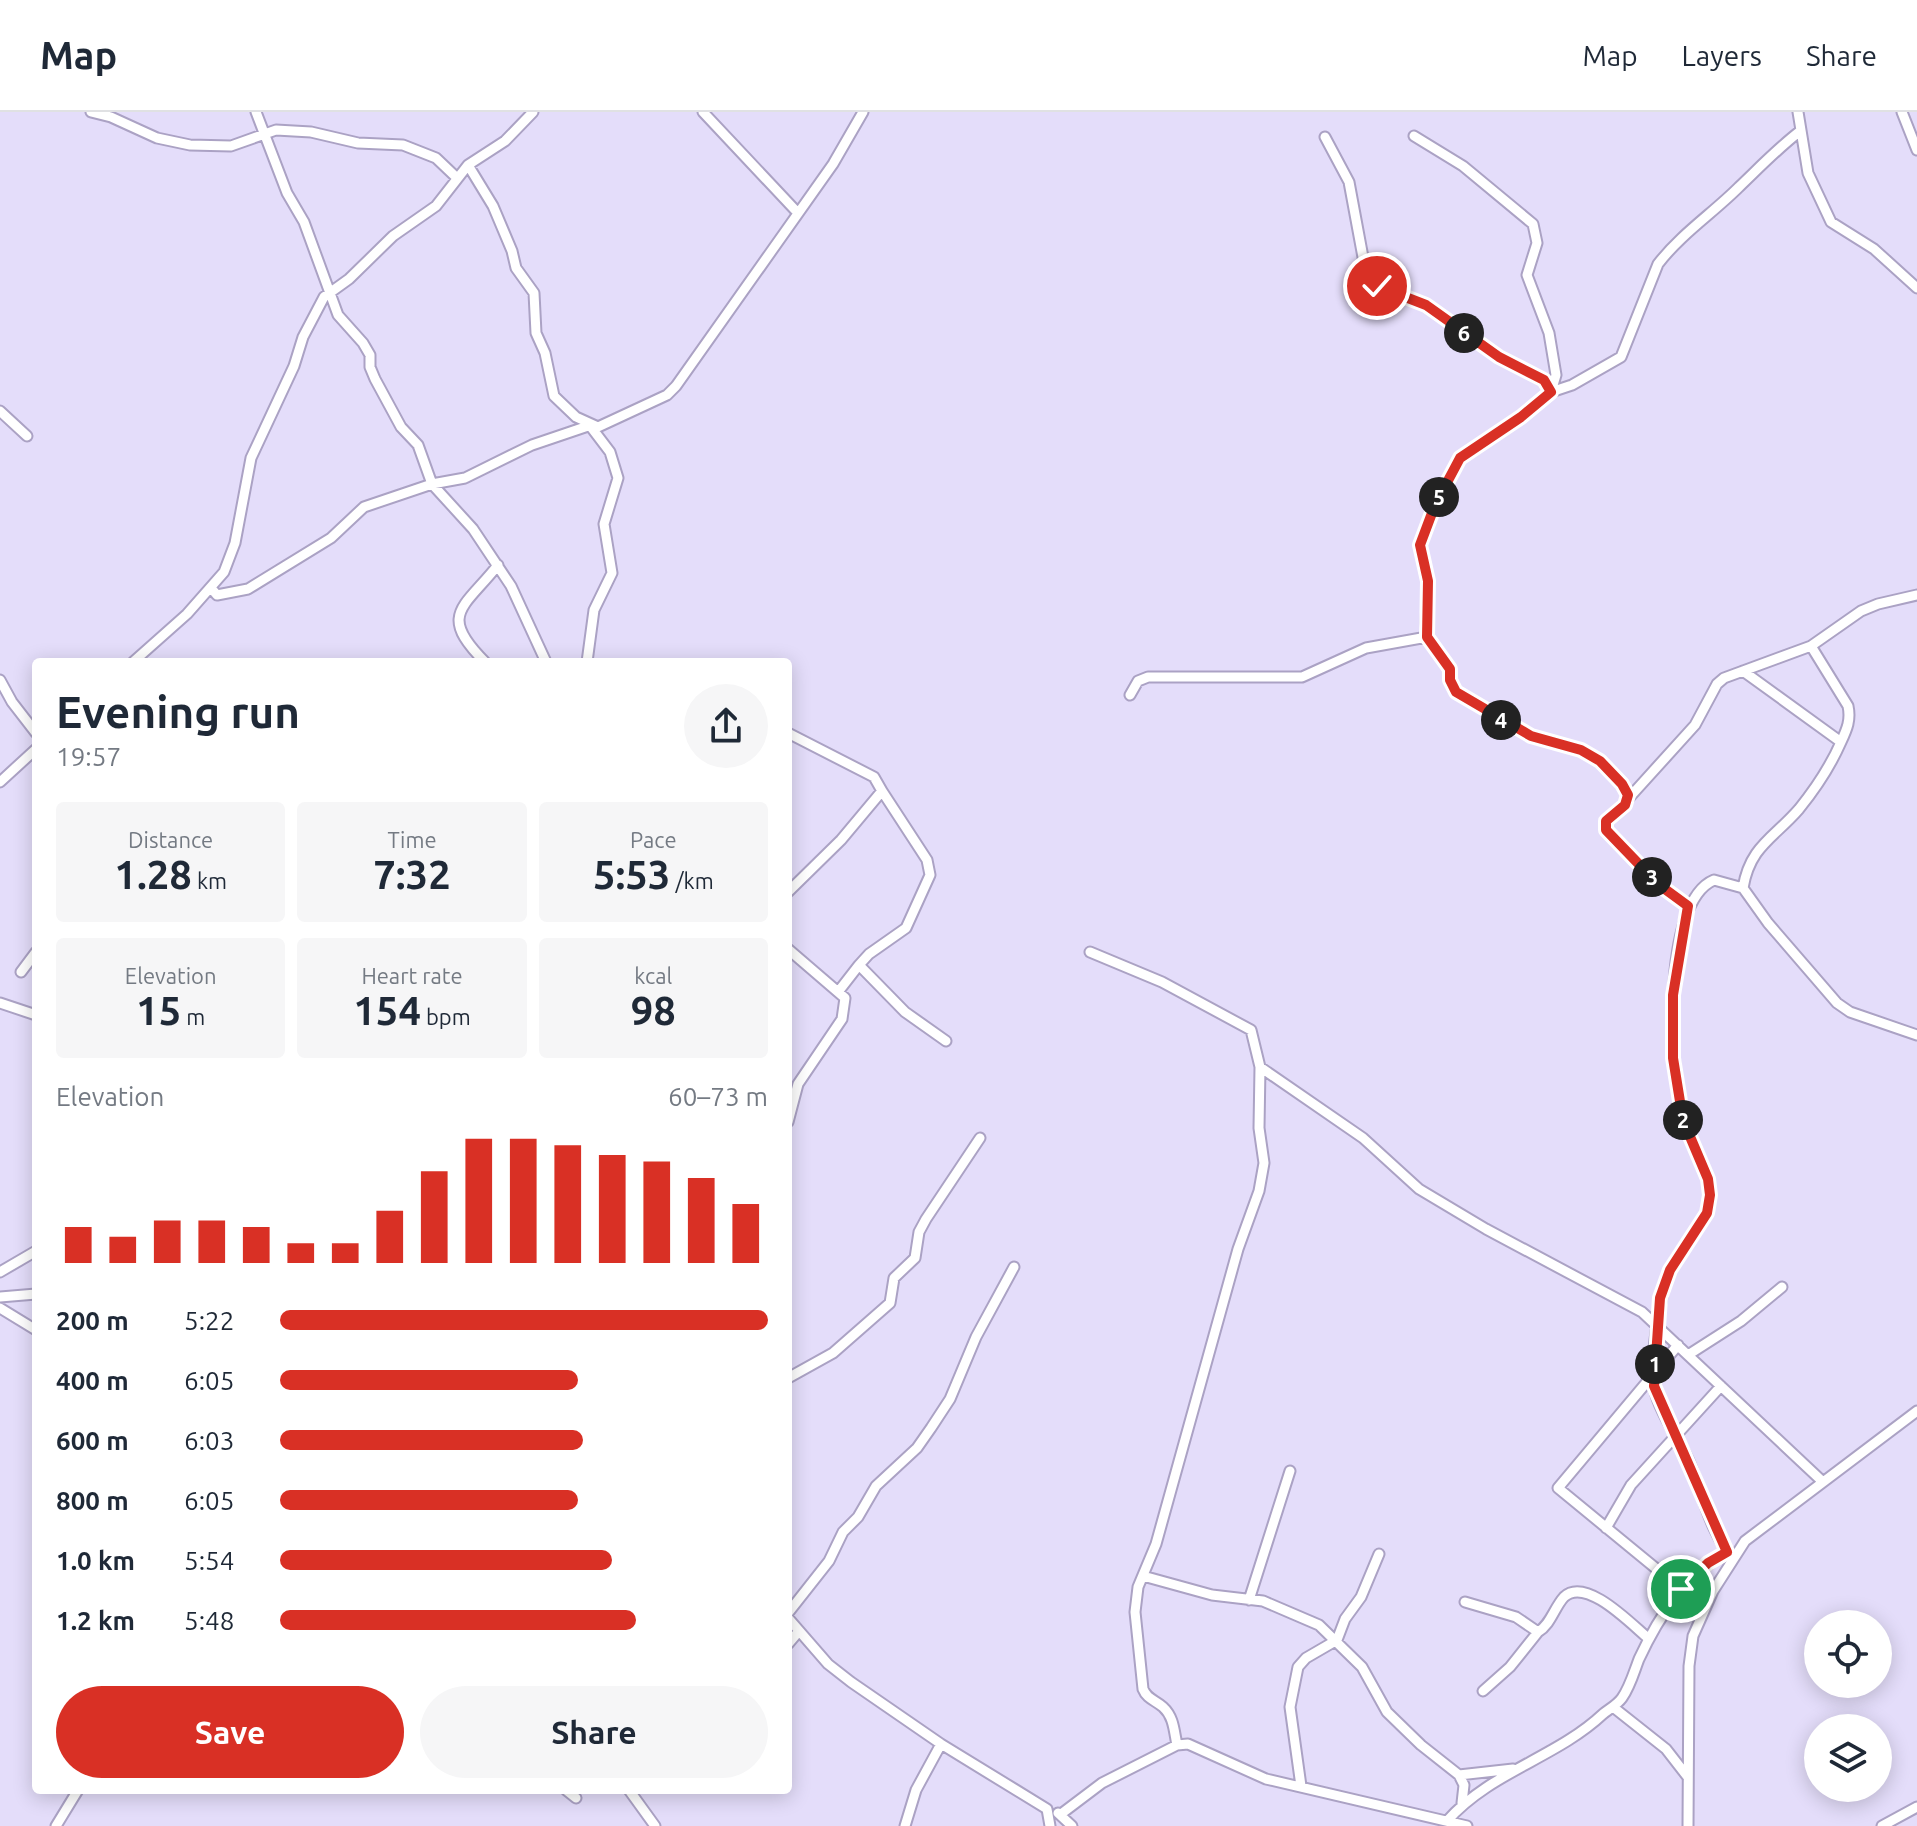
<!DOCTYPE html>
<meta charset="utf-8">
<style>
body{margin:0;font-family:Ubuntu,sans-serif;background:#f6f6f7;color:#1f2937;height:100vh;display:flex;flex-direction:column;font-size:30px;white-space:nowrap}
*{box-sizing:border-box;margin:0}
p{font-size:26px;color:#747a83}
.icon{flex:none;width:44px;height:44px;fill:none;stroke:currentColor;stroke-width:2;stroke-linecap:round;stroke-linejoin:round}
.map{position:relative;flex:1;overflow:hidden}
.drawer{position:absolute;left:32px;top:546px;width:760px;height:1136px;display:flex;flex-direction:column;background:#fff;border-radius:8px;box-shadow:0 4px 20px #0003}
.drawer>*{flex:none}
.tools{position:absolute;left:1804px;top:1498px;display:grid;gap:16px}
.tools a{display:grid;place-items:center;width:88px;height:88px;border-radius:50%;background:#fff;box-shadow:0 4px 20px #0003;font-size:40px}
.pin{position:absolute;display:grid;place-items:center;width:68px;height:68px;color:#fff;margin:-34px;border:4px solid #fff;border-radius:50%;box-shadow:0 2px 8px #0007}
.km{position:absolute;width:40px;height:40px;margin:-20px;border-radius:50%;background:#222;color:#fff;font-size:22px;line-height:40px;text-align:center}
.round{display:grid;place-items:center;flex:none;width:84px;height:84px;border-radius:42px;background:#f6f6f7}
.overview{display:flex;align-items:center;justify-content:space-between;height:136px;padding:0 24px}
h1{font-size:44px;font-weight:700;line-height:60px}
.stats{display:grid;grid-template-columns:repeat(3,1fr);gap:12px;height:136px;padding:8px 24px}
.stats div{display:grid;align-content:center;border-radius:8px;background:#f6f6f7;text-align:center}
.stats b{font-size:40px;font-weight:700}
.stats small{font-size:22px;font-weight:400}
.stats p{font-size:22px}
.chart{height:224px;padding:16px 24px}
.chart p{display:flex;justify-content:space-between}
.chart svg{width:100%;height:144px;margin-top:8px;stroke:#d93025;stroke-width:6}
.primary-button{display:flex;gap:16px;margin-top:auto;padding:16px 24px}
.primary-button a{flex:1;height:92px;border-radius:48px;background:#d93025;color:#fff;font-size:32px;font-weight:700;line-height:92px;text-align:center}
.primary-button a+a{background:#f6f6f7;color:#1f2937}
ul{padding:0 24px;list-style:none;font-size:26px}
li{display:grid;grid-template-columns:128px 96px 1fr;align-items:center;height:60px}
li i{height:20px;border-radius:10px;background:#d93025}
header{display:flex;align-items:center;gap:48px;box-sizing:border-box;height:112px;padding:0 40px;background:#fff;border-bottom:2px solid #e0e1e3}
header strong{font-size:38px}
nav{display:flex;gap:44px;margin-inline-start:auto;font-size:28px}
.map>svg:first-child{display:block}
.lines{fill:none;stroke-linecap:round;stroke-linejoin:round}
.minor-casing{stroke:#aba2c4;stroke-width:13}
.minor{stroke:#fff;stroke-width:9}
.route-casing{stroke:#fff;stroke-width:16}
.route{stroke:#d93025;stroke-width:10}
</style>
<header>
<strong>Map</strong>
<nav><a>Map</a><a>Layers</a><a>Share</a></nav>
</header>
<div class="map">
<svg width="1917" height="1714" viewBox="0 0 1917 1714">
<rect width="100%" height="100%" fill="#e4ddfa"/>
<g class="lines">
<defs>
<path id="minor" d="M91 0 111 5 157 26 190 33 231 34 276 18 311 20 358 31 403 33 436 46 457 66
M256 0 287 81 304 110 338 203 363 231 370 243V255L375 267 401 315 418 333 432 372 473 417 511 474 546 550
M703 0 797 100
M1798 0 1808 61 1831 110 1874 137 1917 176
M1902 0 1917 38
M1414 24 1463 54 1533 112 1537 131 1527 163 1549 221 1556 263 1551 280
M1325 25 1349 70 1365 156 1377 174 1426 193 1499 245 1544 268 1551 280
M468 53 493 94 512 139 516 156 534 181 536 221 545 241 554 284 576 305 598 315 667 283 676 274 833 52 863 0
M0 299 27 324
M211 476 217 483 248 477 331 426 364 395 432 372 465 366 532 333 591 313
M133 550 187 502 224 460 235 431 251 346 294 254 303 225 324 185 349 167 393 124 436 94 468 53 505 29 533 0
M485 550C437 502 464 496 498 453
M587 550 594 498 612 461 604 412 618 366 610 340 591 315
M1743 559 1841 630
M0 568 12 590 36 621
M1130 583 1138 569 1148 565H1302L1366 536 1427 525
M788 621 874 665 882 679
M0 670 36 637
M1628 687 1695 613 1717 572 1724 566 1811 534 1861 499 1878 492 1917 483
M1743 776C1750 734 1774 726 1799 697 1816 676 1830 655 1841 630 1847 617 1851 608 1848 594L1811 534
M788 780 841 728 882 679 927 748 930 763 906 816 869 842 859 853 905 900 946 929
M1688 794 1658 772 1606 718V709L1625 693 1628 683 1622 672 1600 649 1581 638 1531 624 1456 580 1450 568V557L1427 525 1426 511 1428 469 1420 433 1435 393 1460 346 1521 305 1551 280 1572 273 1621 245 1658 152C1681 122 1713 101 1739 75 1759 56 1777 37 1799 20
M788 837 845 886 842 907 798 972 788 1010
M1090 840 1162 870 1251 918 1260 955 1363 1026 1419 1077 1486 1117 1642 1200 1823 1370
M21 860 36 840
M838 880 859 853
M0 891 36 903
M0 1160 36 1139
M0 1185 36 1182
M0 1196 36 1218
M1678 1233 1558 1376 1681 1477
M1688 1243 1741 1209 1782 1175
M788 1266 833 1241 890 1191 894 1166 915 1146 919 1120 926 1107 980 1026
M1606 1416 1631 1373 1721 1274
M1734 1445C1712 1429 1700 1373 1688 1347 1677 1324 1660 1301 1654 1276 1649 1252 1660 1186 1668 1162 1678 1134 1709 1116 1710 1083 1710 1057 1691 1033 1684 1009 1669 960 1661 790 1714 768L1743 776 1768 811 1837 891 1850 900 1917 923
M1143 1464 1212 1483 1263 1489 1319 1513 1362 1555 1387 1600 1421 1633 1459 1663 1513 1657
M1249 1488 1290 1359
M1465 1490 1516 1505 1538 1520C1551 1512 1554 1496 1564 1485 1586 1464 1632 1513 1649 1527
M788 1501 829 1449 843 1420 858 1405 876 1374 917 1336 931 1316 950 1287 976 1225 1014 1155
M788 1506 828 1552 851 1570 941 1632 1047 1697 1050 1714
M788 1532 799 1519
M1483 1579 1510 1555 1538 1520
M1613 1595 1666 1637 1687 1664
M1177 1633C1174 1619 1174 1605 1163 1595 1155 1588 1147 1587 1143 1577L1135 1500 1138 1475 1156 1432 1238 1137 1259 1079 1264 1051 1259 1016 1260 955
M1459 1663 1464 1673 1462 1691
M1301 1674 1290 1595 1298 1555 1306 1546 1337 1528 1345 1507 1361 1485 1379 1442
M566 1678 576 1686
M629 1678 655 1714
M1058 1701 1072 1714
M1061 1702 1102 1671 1177 1633 1188 1632 1266 1667 1467 1714
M1447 1709C1490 1660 1556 1646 1603 1602 1609 1597 1617 1593 1622 1586 1630 1575 1634 1560 1639 1547 1660 1502 1684 1466 1727 1440
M56 1714 78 1678
M905 1714 916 1678 941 1632
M1688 1714 1689 1554 1693 1524 1713 1479 1745 1429 1917 1299
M1882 1714 1917 1695"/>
</defs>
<use href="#minor" class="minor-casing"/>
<use href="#minor" class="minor"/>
</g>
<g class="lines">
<defs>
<path id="route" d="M1377 174 1426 193 1499 245 1544 268 1551 280 1521 305 1460 346 1435 393 1420 433 1428 469 1427 525 1450 557V568L1456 580 1531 624 1581 638 1600 649 1622 672 1628 683 1625 693 1606 709V718L1658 772 1688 794 1673 883V946L1683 1008 1708 1067 1710 1083 1707 1101 1670 1158 1660 1186 1654 1274 1727 1440 1708 1451 1681 1477"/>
</defs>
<use href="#route" class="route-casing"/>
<use href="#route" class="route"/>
</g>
</svg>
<div class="tools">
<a><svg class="icon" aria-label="locate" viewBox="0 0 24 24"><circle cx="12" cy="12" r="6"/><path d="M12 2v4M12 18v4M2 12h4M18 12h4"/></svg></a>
<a><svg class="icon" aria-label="layers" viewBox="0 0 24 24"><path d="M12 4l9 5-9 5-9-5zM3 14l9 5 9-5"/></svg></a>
</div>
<div class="pin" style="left:1681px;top:1477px;background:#1e9e55"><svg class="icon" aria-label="arrive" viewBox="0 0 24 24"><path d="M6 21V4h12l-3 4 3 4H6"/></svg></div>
<div class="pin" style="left:1377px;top:174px;background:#d93025"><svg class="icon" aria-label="check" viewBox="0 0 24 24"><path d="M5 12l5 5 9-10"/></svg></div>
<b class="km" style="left:1655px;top:1252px">1</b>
<b class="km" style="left:1683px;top:1008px">2</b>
<b class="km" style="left:1652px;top:765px">3</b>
<b class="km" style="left:1501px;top:608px">4</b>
<b class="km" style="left:1439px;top:385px">5</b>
<b class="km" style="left:1464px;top:221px">6</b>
<section class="drawer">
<div class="overview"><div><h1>Evening run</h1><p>19:57</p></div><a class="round"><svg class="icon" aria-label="share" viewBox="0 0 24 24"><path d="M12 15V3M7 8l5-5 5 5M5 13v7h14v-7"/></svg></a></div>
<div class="stats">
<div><p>Distance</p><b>1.28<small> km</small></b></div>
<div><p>Time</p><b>7:32</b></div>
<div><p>Pace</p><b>5:53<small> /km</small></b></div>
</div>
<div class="stats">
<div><p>Elevation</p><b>15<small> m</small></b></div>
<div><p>Heart rate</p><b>154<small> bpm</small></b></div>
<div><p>kcal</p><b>98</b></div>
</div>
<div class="chart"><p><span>Elevation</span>60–73 m</p>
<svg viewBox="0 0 160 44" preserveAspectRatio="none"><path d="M5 44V33M15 44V36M25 44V31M35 44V31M45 44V33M55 44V38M65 44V38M75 44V28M85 44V16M95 44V6M105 44V6M115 44V8M125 44V11M135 44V13M145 44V18M155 44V26"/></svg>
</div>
<ul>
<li><b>200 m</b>5:22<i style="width:100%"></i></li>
<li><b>400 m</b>6:05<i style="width:61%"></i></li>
<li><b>600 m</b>6:03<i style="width:62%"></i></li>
<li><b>800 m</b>6:05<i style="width:61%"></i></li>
<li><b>1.0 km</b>5:54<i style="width:68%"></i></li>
<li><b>1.2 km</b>5:48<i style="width:73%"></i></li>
</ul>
<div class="primary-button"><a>Save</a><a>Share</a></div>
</section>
</div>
